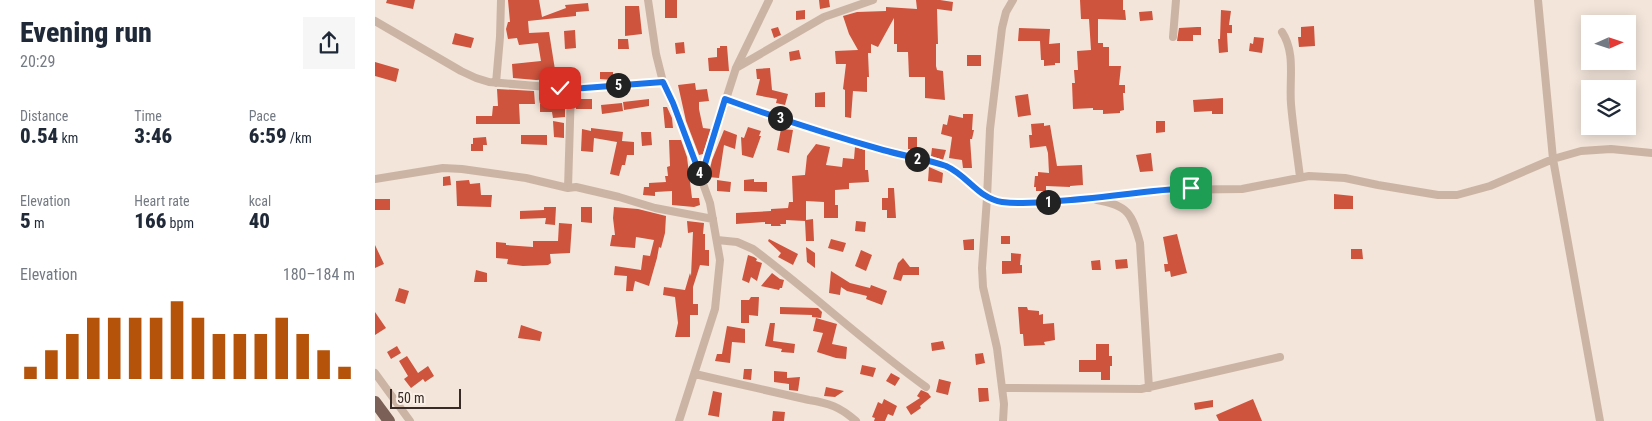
<!DOCTYPE html>
<meta charset="utf-8">
<style>
body{margin:0;font-family:"Roboto Condensed",sans-serif;background:#f6f6f7;color:#1f2937;height:100vh;display:flex;flex-direction:column;font-size:19px;white-space:nowrap}
*{box-sizing:border-box;margin:0}
p{font-size:16px;color:#747a83}
.icon{flex:none;width:28px;height:28px;fill:none;stroke:currentColor;stroke-width:2;stroke-linecap:round;stroke-linejoin:round}
.map{position:relative;flex:1;overflow:hidden}
.details{display:flex;flex-direction:column;background:#fff;width:375px}
.details>*{flex:none}
.needle{width:32px;rotate:87deg}
.fabs{position:absolute;left:1206px;top:15px;display:grid;gap:10px}
.fabs a{display:grid;place-items:center;width:55px;height:55px;border-radius:0px;background:#fff;box-shadow:0 2px 12px #0003;font-size:25px}
.scale{position:absolute;left:15px;bottom:12px;width:71px;box-sizing:border-box;padding-left:5px;border:2px solid #382b27;border-top:0;font-size:14px;line-height:18px;white-space:nowrap;color:#382b27;-webkit-text-stroke:4px #fbf0e7;paint-order:stroke}
.pin{position:absolute;display:grid;place-items:center;width:42px;height:42px;color:#fff;margin:-21px;border-radius:10px;box-shadow:0 2px 8px #0006}
.km{position:absolute;width:25px;height:25px;margin:-12px;border-radius:50%;background:#222;color:#fff;font-size:14px;line-height:25px;text-align:center}
.round{display:grid;place-items:center;flex:none;width:52px;height:52px;border-radius:0px;background:#f6f6f7}
.headline{display:flex;align-items:center;justify-content:space-between;height:85px;padding:0 20px}
h1{font-size:28px;font-weight:800;line-height:38px}
.stats{display:grid;grid-template-columns:repeat(3,1fr);gap:8px;height:85px;padding:5px 20px}
.stats div{display:grid;align-content:center}
.stats b{font-size:21px;font-weight:800}
.stats small{font-size:14px;font-weight:400}
.stats p{font-size:14px}
.chart{height:140px;padding:10px 20px}
.chart p{display:flex;justify-content:space-between}
.chart svg{width:100%;height:90px;margin-top:5px;stroke:#b45309;stroke-width:6}
main{display:flex;flex:1;min-height:0}
.map>svg:first-child{display:block}
.building{fill:#ce543d}
.lines{fill:none;stroke-linecap:round;stroke-linejoin:round}
.street{stroke:#ccb4a5;stroke-width:8}
.primary{stroke:#7b6057;stroke-width:12}
.route-casing{stroke:#fff;stroke-width:10}
.route{stroke:#1a73e8;stroke-width:6}
</style>
<main>
<section class="details">
<div class="headline"><div><h1>Evening run</h1><p>20:29</p></div><a class="round"><svg class="icon" aria-label="share" viewBox="0 0 24 24"><path d="M12 15V3M7 8l5-5 5 5M5 13v7h14v-7"/></svg></a></div>
<div class="stats">
<div><p>Distance</p><b>0.54<small> km</small></b></div>
<div><p>Time</p><b>3:46</b></div>
<div><p>Pace</p><b>6:59<small> /km</small></b></div>
</div>
<div class="stats">
<div><p>Elevation</p><b>5<small> m</small></b></div>
<div><p>Heart rate</p><b>166<small> bpm</small></b></div>
<div><p>kcal</p><b>40</b></div>
</div>
<div class="chart"><p><span>Elevation</span>180–184 m</p>
<svg viewBox="0 0 160 44" preserveAspectRatio="none"><path d="M5 44V38M15 44V30M25 44V22M35 44V14M45 44V14M55 44V14M65 44V14M75 44V6M85 44V14M95 44V22M105 44V22M115 44V22M125 44V14M135 44V22M145 44V30M155 44V38"/></svg>
</div>
</section>
<div class="map">
<svg width="1277" height="421" viewBox="0 0 1277 421">
<rect width="100%" height="100%" fill="#f3e5da"/>
<path class="building" d="M12 0H40L38 9 11 3Z
M133 0H164L167 17 191 8 190 5 213 3 214 11 201 12V16L153 21 154 33 174 32 181 76H178L179 79 161 80 138 78 137 64 166 61 163 43 144 45 142 38 133 39 131 29 133 22H135Z
M290 0H302V18H290Z
M444 0H454L455 7 445 9Z
M541 0H565L578 2 577 11 562 9 563 44H561V66L562 70 568 71 570 100 550 98V77H534L533 52H522V44H519V18L503 47 496 44V53H493L494 77H492V92L478 91 476 118 470 117V90L468 89 471 64H461L460 51 483 50 474 34 468 16 482 12 511 11V7L542 9Z
M705 0H748V10H750L751 20 723 19V43H728V47H734V66H746L744 85H750V93H748L749 110 745 111V113L728 114V110H718V108L698 109 697 83H700L699 70H703L702 51 716 50 714 19H706Z
M250 6H264L267 34 250 36Z
M430 10V19L421 20V11Z
M846 10 856 11 854 25H857V33H852L853 52 844 53 843 39H845Z
M777 11 778 20 765 21 764 12Z
M939 26 940 46 924 47 923 37H926V27Z
M403 27 406 35 399 38 396 29Z
M822 27H826V35H818V41H802L804 28Z
M644 28 675 29 674 44 685 43V63H680V65L669 66V60H666L665 41H643Z
M200 30 201 48 190 49 189 31Z
M80 33 99 38 96 48 77 44Z
M879 37 889 38 887 53 874 51 875 43 878 44Z
M243 39H253L254 49H243Z
M309 42 310 53 301 54 300 43Z
M345 46H352L354 71H334L333 58 342 57V48H345Z
M424 50 426 59 415 61 414 52Z
M592 55H606V66H592Z
M0 62 24 69 21 82 0 76Z
M395 68 397 90 413 94 410 105 401 103 402 99 381 95 385 79H382L381 69Z
M225 72H238V80L225 79Z
M320 83 321 90 332 89 334 101 324 102V109L328 128 336 129 328 154 324 155 311 121 303 85Z
M122 89 159 91 160 104H144L145 124H101V116H117L118 106H123Z
M450 92V107H440V93Z
M653 94 656 115 643 117 640 96Z
M848 98V114H837V111L819 112 818 100Z
M178 99H190V117L178 118 177 112H165V104H178Z
M206 99H217V109H201V100Z
M274 99V106L249 110 248 102Z
M247 103 248 111 227 114 226 105Z
M288 107H292L297 118 298 128H290Z
M588 114H598L597 130H599L597 139H595L597 168H588L587 160 574 158 577 137 566 134 568 124 572 125 574 115 588 118Z
M178 121 189 123V138L179 137Z
M781 121H790V132L781 133Z
M669 123V126L675 125 682 166 707 165 708 185 695 186V187L671 186V191H661V187H659L660 176H663V172L674 173 673 153 671 146 655 148 654 135H657L656 124Z
M373 127 386 131 384 136H386L378 158 367 155 366 137 369 138Z
M216 128 248 132 247 141 259 142V155H252L250 165H247L244 176 235 174 242 142 219 138 218 152 206 151 207 129 216 131Z
M406 129 418 130 414 153 402 150Z
M349 130 362 135 360 149 349 145 344 178 333 177 337 160Z
M266 132H276L277 145 267 146Z
M146 135H172V145L146 144Z
M111 137 112 145H108V151H96V144H98V138Z
M533 137H542V149H533Z
M294 140H306L312 157 317 198H324L325 205 319 207 297 205V191L280 192V196L268 195 269 187H274V183L291 182 290 176H293L292 167 295 166Z
M441 144 455 147 451 165 467 167 468 158 479 159 480 147 490 150V170H493L494 182 474 183V189L460 190V205H463V218H449V202L431 201V220L438 219 439 241H431L430 221 411 220V224H405L406 226H396V224H390V222L361 224V213L396 211V209L413 208 414 202H418L417 176 430 175 432 156Z
M557 148 571 150 568 160 556 156Z
M776 153 778 171 765 172 761 155Z
M554 167 568 173 567 183 553 181Z
M75 176 76 185 68 186V177Z
M379 179V182H392V192L369 191V180Z
M94 180 95 184 105 183 106 195H117L116 207 82 206 81 181Z
M342 180 356 182 355 192 342 191Z
M513 188H519L521 218H512V210H507V198H513Z
M959 194 978 196V209H959Z
M0 199H15V210H0Z
M169 207H181L180 225 170 224 171 218 145 219V211L169 210Z
M206 207H217V223L206 222Z
M239 207 263 209 291 216 290 233 286 248 284 247 282 258 274 286 260 281 258 291H251L252 276 239 275 240 266 266 270 268 255 275 256 279 240 261 237 260 248 235 246 237 235H240L238 218Z
M312 221 329 223 328 234H330V250H334V266L325 265 318 287V304H323V315H315V337H300L303 323 300 297 288 295 289 287 310 290 315 273 316 276 318 232 313 233Z
M481 221 491 222 490 232 480 231Z
M184 223 197 224 195 253 175 254 176 263 173 265 148 266 132 264 133 259 121 258V242L131 243V245L158 247V241H183Z
M802 234 812 273 796 277 795 271 790 272 789 264H793L788 237Z
M626 236H635V244H626Z
M394 239 423 254 418 265 403 257 406 253 393 241Z
M456 239 471 243 468 252 453 248Z
M599 239V250H589L588 240Z
M0 245 9 264 0 268Z
M431 247 440 253V268L432 262Z
M976 249H987L988 259H976Z
M486 250 497 255 491 271 480 266Z
M636 253 646 254 645 265H647V273L627 274V261H636Z
M373 255 379 257 382 259 381 261 387 263 382 281 376 277 374 283 367 280Z
M528 258 535 267H544V275H528L526 281 518 279 523 263Z
M752 259 753 268 741 269 740 260Z
M725 260 726 270H717L716 261Z
M101 270 112 273V282H99Z
M456 271 475 283 495 288 496 285 512 291 507 305 491 299 492 296 472 291 466 287 465 295 454 293Z
M397 273 405 279 409 280 407 288H405L404 290 386 286Z
M24 288 34 291 30 304 20 301Z
M376 297H384L383 316 374 315V323H366V300H374Z
M405 307 443 308 447 312 446 318 437 317V315L405 314Z
M643 307H652L653 310 664 311V315L668 314V324L679 323 680 340 669 342 670 345 649 346 648 334H645Z
M0 312 11 328 0 335Z
M441 318 462 324 457 344 472 347 471 359 461 358 442 352 448 333 438 331Z
M395 323H400L398 341 420 344 419 353 406 352 407 349 390 346Z
M146 325 167 332 165 341 143 338Z
M352 326 370 329V343L357 342 355 363 340 361 342 354H347Z
M568 341 570 349 557 351 556 343Z
M721 344H734V356H737V366H735V380H726V372H704V360H721Z
M22 346 26 353 16 359 12 352Z
M608 353 610 363 601 365 600 354Z
M32 356 43 373 53 366 59 376 50 382 48 379 36 388 29 379 33 376 24 361Z
M487 365 501 368 498 377 485 374Z
M369 369H377L376 380 368 379Z
M399 371 412 372V378L425 377 423 391 414 390V384L399 382Z
M516 373 525 378 520 386 511 381Z
M564 379 576 382 573 395 561 392Z
M451 387 469 391 460 397 449 396Z
M603 388H613L614 401 604 402Z
M546 390 553 393 556 397 545 406 546 408 536 415 531 407 545 398 542 396Z
M338 391 347 393 344 417 333 415Z
M509 399 522 406 518 416 513 414 510 421H499L500 418 497 417 503 402 507 404Z
M878 399 887 421H844L841 415Z
M838 400V407L820 410 819 403Z
M398 411 410 412 409 421H397Z"/>
<g class="lines">
<path class="street" d="M273 0 281 54 288 82 312 139 335 203 345 260 340 309 304 421
M638 0 631 12 627 28 615 129 612 198 625 202 648 203 715 199 785 190 867 189 934 176 970 178 1003 185 1063 195H1082L1115 186 1178 159 1206 151 1236 149 1277 153
M1163 0 1178 159 1225 421
M0 21 86 71 101 78 114 82 196 89 288 82
M907 32C921 53 914 80 916 104 918 128 922 152 925 177
M798 37 801 0
M361 68 449 17 498 0
M121 83 125 37 126 0
M350 99 405 118 509 150 564 164 583 173 612 198 607 268 608 287 622 348 629 404 628 421
M326 177 361 68 394 0
M0 179 68 168 87 169 151 178 193 188 201 187 244 197 280 208 338 219
M193 188 196 89
M722 200C753 205 757 214 765 243L774 388
M342 240 362 242 378 249C437 293 491 344 551 387
M0 373 35 421
M320 374 434 400C454 403 465 407 481 421
M627 388 766 389 905 357"/>
<path class="primary" d="M0 402 14 421"/>
</g>
<g class="lines">
<defs>
<path id="route" d="M185 88 196 89 288 82 298 103 326 177 350 99C402 118 455 135 508 150 529 156 551 159 571 166 592 175 604 199 627 202 645 204 663 203 680 201 726 199 770 190 816 188"/>
</defs>
<use href="#route" class="route-casing"/>
<use href="#route" class="route"/>
</g>
</svg>
<div class="fabs">
<a><svg class="needle" viewBox="-14 -14 28 28"><path d="M0-13l5 13h-10z" fill="#e53935"/><path d="M0 13l5-13h-10z" fill="#747a83"/></svg></a>
<a><svg class="icon" aria-label="layers" viewBox="0 0 24 24"><path d="M12 4l9 5-9 5-9-5zM3 14l9 5 9-5"/></svg></a>
</div>
<div class="scale">50 m</div>
<div class="pin" style="left:816px;top:188px;background:#1e9e55"><svg class="icon" aria-label="arrive" viewBox="0 0 24 24"><path d="M6 21V4h12l-3 4 3 4H6"/></svg></div>
<div class="pin" style="left:185px;top:88px;background:#d93025"><svg class="icon" aria-label="check" viewBox="0 0 24 24"><path d="M5 12l5 5 9-10"/></svg></div>
<b class="km" style="left:673px;top:202px">1</b>
<b class="km" style="left:542px;top:159px">2</b>
<b class="km" style="left:405px;top:118px">3</b>
<b class="km" style="left:324px;top:173px">4</b>
<b class="km" style="left:243px;top:85px">5</b>
</div>
</main>
